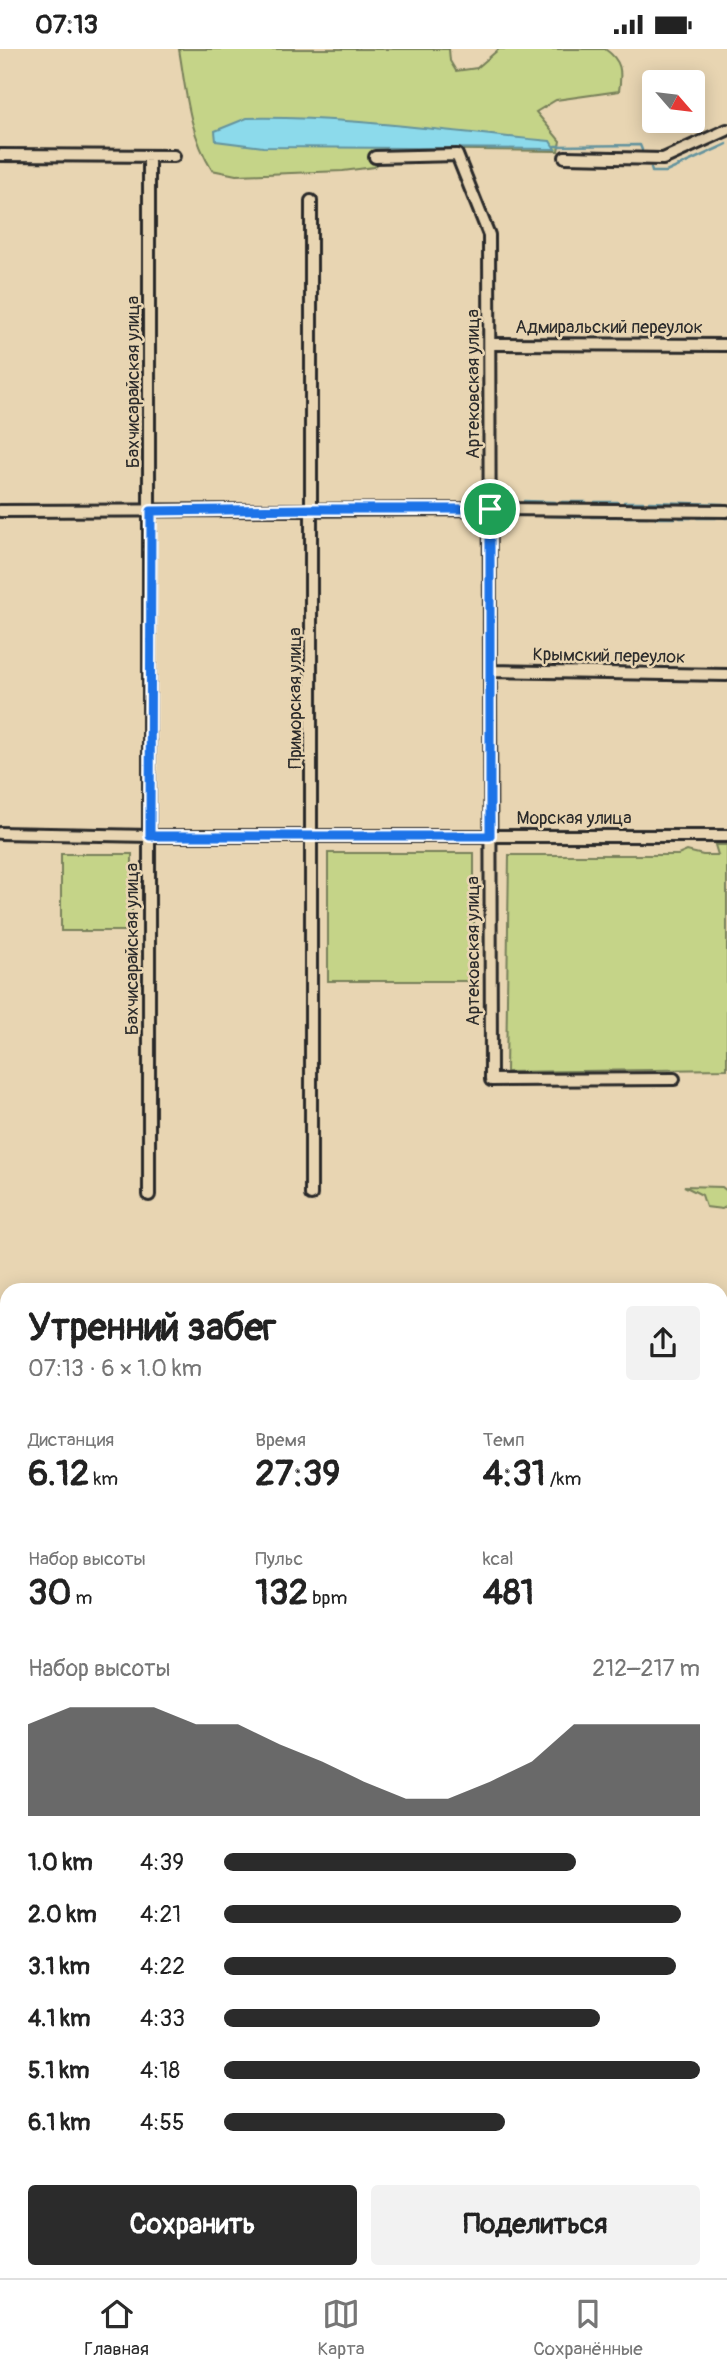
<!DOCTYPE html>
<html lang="ru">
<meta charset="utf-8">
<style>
body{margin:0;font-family:Pangolin,sans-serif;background:#f2f2f2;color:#222;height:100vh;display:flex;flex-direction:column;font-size:26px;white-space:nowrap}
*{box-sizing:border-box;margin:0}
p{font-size:23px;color:#767676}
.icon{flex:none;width:38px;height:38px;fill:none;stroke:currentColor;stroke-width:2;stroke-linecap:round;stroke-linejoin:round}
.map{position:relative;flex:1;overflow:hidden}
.panel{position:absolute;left:0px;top:1234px;width:728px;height:996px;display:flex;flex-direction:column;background:#fff;border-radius:21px 21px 0 0;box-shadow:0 4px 18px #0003}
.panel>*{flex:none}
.needle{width:46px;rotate:118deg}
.buttons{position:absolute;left:642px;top:21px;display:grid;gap:14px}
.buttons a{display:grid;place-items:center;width:63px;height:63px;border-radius:7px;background:#fff;box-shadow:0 4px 18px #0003;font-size:35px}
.pin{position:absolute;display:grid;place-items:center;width:60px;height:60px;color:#fff;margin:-30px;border:4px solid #fff;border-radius:50%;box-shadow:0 2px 7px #0007}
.round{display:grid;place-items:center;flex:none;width:74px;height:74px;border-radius:7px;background:#f2f2f2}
.summary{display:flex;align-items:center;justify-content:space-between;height:119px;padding:0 28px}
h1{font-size:38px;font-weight:700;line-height:52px}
.metrics{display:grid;grid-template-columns:repeat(3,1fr);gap:10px;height:119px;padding:7px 28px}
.metrics div{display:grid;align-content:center}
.metrics b{font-size:35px;font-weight:700}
.metrics small{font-size:19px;font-weight:400}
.metrics p{font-size:19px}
.chart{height:196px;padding:14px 28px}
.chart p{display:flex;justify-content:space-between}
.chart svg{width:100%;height:126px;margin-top:7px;fill:#2b2b2b;opacity:.7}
.primary-button{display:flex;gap:14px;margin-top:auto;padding:14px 28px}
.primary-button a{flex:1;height:80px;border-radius:7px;background:#2b2b2b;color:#fff;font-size:28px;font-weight:700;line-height:80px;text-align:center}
.primary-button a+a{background:#f2f2f2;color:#222}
ul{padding:0 28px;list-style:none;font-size:23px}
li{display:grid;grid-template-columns:112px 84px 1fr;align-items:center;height:52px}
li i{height:18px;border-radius:9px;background:#2b2b2b}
.status{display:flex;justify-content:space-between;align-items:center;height:49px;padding:0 35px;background:#fff;direction:ltr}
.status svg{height:19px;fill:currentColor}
.tab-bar{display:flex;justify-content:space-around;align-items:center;height:98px;border-top:2px solid #e0e0e0;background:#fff;font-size:19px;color:#767676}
.tab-bar a{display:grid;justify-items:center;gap:4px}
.tab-bar .selected{color:#2b2b2b}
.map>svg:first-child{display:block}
.green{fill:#c5d488;stroke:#78805a;stroke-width:2}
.water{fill:#8cdaeb;stroke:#65949e;stroke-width:2}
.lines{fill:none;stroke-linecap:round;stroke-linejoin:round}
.stream{stroke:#65949e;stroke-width:2.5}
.street-casing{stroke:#2b2b2b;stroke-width:16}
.primary-casing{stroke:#2b2b2b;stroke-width:23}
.street{stroke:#e8d5b2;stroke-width:10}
.primary{stroke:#fde080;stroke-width:18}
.route-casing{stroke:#fff;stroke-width:14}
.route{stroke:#1a73e8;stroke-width:9}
.labels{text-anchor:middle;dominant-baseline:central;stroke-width:5;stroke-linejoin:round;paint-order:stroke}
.street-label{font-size:18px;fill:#2b2b2b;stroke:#e8d5b2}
</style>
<div class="status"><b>07:13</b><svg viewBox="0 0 49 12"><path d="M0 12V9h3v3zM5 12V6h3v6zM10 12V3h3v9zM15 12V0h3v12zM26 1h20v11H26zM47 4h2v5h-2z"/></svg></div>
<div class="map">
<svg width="727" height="2229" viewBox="0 0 727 2229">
<rect width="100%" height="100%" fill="#e8d5b2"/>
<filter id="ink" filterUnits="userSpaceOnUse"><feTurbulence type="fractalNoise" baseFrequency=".0143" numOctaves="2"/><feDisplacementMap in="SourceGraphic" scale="14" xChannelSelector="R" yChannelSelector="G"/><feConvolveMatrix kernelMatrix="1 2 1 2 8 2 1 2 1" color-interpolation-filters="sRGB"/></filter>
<g filter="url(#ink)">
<path class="green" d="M179 0H449L450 12 456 22 477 19 499 0H605C622 12 622 22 619 42L556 51 536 63 560 92 558 102 397 100 374 118 343 122 236 126 212 121C189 84 186 42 179 0Z
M715 796H727V1020L506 1023 509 806H678L687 802 703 806H718Z
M328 804H474V932H328Z
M61 805H132V882H61Z
M684 1137 722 1138 727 1142V1157L722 1160 706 1158 702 1146Z
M7 1675V1808L0 1809V1684Z"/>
<path class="water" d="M247 69C349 67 449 83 550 92L555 100 263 98 216 92 215 82Z"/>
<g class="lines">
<path class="stream" d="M555 97 640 96 642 101
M651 119 652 123H666L727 95
M495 441 502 450 517 452
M524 452 555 453
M562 453H586
M595 453H617
M624 453H643
M649 453 723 455
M547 467 582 468
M591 468H648
M656 469H675
M680 469H691
M697 469H716
M725 469H727"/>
<defs>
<path id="street" d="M0 106 174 107
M149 107V1146
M375 108 457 106 489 186 491 1031 674 1030
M565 108 663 110 727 81
M490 295 727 296
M0 462 490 460 727 462
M491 622 727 626
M0 784 150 787H727
M311 1146V152
M721 1911 727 1909
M721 2039 727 2037
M721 2187 727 2175
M287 2222 288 2229
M473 2222 474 2229
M602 2222 603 2229
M261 2229 278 2222
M699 2229 702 2222"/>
<path id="primary" d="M721 1836 727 1833
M0 2157 7 2153"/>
</defs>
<use href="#street" class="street-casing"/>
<use href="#primary" class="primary-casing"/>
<use href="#street" class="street"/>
<use href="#primary" class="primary"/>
</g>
</g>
<g class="lines" filter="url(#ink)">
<defs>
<path id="route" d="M312 460H490V787H150L151 462Z"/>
</defs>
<use href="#route" class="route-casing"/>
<use href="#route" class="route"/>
</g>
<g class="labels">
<g class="street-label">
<text x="609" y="278">Адмиральский переулок</text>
<text transform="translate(133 333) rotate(-90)">Бахчисарайская улица</text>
<text transform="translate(473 335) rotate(-90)">Артековская улица</text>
<text transform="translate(609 607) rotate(1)">Крымский переулок</text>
<text transform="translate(295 649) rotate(-90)">Приморская улица</text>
<text x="574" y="769">Морская улица</text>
<text transform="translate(132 900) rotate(-90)">Бахчисарайская улица</text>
<text transform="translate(473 902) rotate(-90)">Артековская улица</text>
</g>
</g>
</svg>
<div class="buttons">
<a><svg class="needle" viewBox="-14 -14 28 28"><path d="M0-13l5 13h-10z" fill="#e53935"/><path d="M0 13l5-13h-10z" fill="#767676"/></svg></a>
</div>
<div class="pin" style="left:490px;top:460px;background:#1e9e55"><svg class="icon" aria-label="arrive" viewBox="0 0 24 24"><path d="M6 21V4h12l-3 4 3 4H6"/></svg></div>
<section class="panel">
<div class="summary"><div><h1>Утренний забег</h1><p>07:13 · 6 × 1.0 km</p></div><a class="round"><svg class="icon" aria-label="share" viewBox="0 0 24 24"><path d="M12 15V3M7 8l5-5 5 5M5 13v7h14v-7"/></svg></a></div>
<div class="metrics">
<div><p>Дистанция</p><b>6.12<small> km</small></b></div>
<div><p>Время</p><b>27:39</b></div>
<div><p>Темп</p><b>4:31<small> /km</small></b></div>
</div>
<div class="metrics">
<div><p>Набор высоты</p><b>30<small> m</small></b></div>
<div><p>Пульс</p><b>132<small> bpm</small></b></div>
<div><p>kcal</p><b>481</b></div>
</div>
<div class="chart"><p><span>Набор высоты</span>212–217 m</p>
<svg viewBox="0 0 160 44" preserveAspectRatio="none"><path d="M0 44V12L10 6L20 6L30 6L40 12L50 12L60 19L70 25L80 32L90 38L100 38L110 32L120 25L130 12L140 12L150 12L160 12V44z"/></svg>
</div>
<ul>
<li><b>1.0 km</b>4:39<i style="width:74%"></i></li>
<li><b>2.0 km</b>4:21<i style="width:96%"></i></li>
<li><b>3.1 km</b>4:22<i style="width:95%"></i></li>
<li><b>4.1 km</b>4:33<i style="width:79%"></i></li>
<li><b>5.1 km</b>4:18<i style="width:100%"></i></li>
<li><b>6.1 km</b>4:55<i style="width:59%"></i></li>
</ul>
<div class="primary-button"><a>Сохранить</a><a>Поделиться</a></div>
</section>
</div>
<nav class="tab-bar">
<a class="selected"><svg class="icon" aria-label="home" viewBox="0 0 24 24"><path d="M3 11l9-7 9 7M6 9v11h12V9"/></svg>Главная</a>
<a><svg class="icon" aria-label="map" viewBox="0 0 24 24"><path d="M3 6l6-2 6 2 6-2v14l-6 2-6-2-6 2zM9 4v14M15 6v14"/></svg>Карта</a>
<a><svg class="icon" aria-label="saved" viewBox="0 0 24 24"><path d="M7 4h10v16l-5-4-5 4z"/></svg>Сохранённые</a>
</nav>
